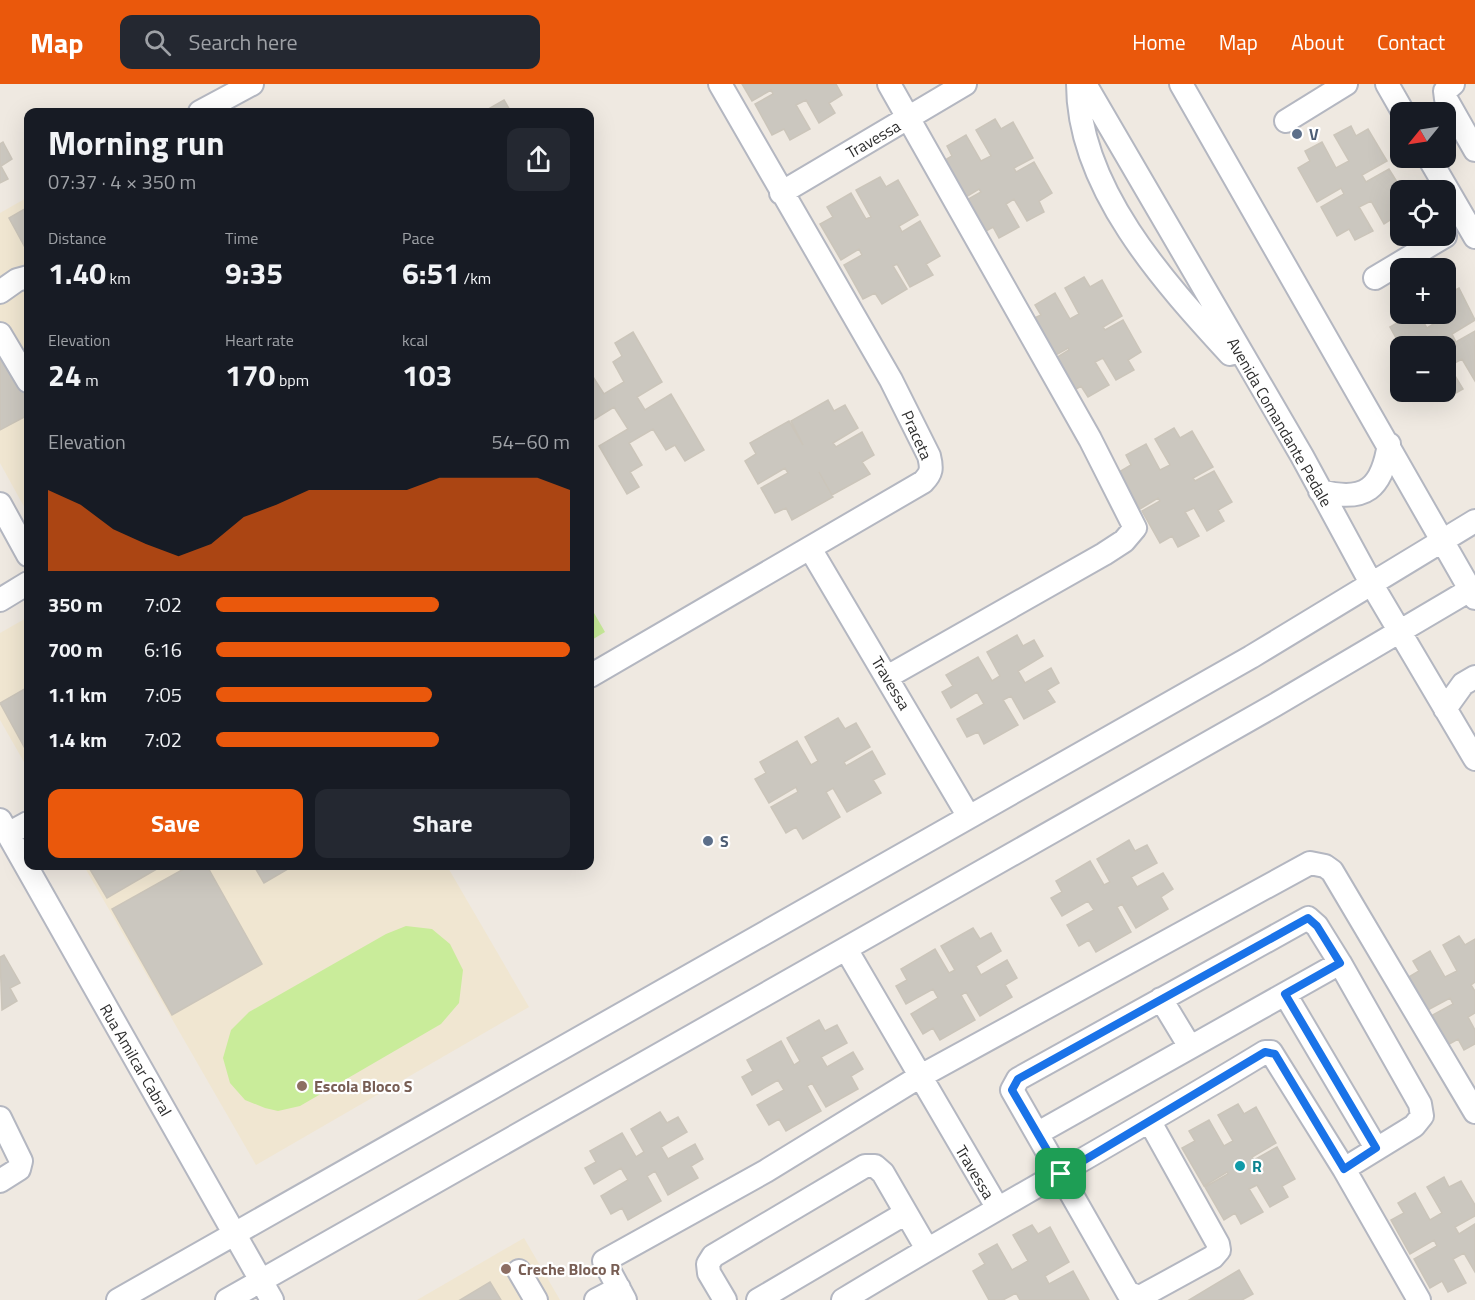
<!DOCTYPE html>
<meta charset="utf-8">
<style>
body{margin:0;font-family:"Titillium Web",sans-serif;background:#242831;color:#f1f3f6;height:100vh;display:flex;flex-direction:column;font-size:22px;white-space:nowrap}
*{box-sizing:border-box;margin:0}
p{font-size:20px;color:#9ea1a6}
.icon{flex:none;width:33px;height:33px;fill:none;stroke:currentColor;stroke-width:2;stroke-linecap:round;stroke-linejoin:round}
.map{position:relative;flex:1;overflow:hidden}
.side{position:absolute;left:24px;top:24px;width:570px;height:762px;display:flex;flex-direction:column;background:#171b24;border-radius:12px;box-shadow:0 6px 24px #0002}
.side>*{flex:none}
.needle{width:39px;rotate:240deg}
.tools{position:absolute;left:1390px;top:18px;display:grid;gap:12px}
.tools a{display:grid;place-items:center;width:66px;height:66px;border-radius:12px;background:#171b24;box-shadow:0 6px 24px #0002;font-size:30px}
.pin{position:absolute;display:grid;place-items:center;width:51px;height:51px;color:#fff;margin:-26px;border-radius:12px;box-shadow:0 3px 9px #0006}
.round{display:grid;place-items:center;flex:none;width:63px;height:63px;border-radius:12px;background:#242831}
.headline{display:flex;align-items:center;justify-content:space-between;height:102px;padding:0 24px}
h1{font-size:33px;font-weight:700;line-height:45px}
.stats{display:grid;grid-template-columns:repeat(3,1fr);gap:9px;height:102px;padding:6px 24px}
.stats div{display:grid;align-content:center}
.stats b{font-size:30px;font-weight:700}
.stats small{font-size:16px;font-weight:400}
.stats p{font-size:16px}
.chart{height:168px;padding:12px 24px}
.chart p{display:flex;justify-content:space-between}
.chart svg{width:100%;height:108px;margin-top:6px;fill:#ea580c;opacity:.7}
.cta{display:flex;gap:12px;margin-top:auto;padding:12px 24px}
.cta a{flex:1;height:69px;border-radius:12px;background:#ea580c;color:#fff;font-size:24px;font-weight:700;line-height:69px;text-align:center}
.cta a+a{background:#242831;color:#f1f3f6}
ul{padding:0 24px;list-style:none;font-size:20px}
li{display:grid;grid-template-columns:96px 72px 1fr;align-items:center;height:45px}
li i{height:15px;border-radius:8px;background:#ea580c}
header{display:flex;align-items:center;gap:36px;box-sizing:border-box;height:84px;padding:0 30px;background:#ea580c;color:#fff}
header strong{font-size:28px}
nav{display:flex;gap:33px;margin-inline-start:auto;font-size:21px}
.search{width:420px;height:54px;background:#242831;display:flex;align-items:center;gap:15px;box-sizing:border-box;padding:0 21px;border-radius:12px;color:#9ea1a6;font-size:22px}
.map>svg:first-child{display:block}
.education{fill:#f0e6d1}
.pitch{fill:#c9ec9a}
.building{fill:#cbc7bf;stroke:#cbc5ba;stroke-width:1.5}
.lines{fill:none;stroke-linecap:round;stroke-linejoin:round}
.minor-casing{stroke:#b4b7c1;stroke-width:26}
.minor{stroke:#fff;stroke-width:22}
.route-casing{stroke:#fff;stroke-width:12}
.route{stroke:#1a73e8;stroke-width:8}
.service-dot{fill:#5c6f8a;stroke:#fff;stroke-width:2}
.education-dot{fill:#8d6e63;stroke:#fff;stroke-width:2}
.culture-dot{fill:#0f9aa8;stroke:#fff;stroke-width:2}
.labels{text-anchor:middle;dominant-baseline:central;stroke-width:4.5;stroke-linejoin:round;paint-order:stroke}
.service-label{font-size:16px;font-weight:bold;fill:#4e5e75;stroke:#fff;text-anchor:start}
.street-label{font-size:16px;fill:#2e2e2e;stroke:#fff}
.education-label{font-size:16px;font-weight:bold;fill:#785e54;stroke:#fff;text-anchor:start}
.culture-label{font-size:16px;font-weight:bold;fill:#0d838f;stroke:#fff;text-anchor:start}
</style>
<header>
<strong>Map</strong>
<div class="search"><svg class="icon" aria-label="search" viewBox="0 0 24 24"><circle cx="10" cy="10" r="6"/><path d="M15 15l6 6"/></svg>Search here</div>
<nav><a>Home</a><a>Map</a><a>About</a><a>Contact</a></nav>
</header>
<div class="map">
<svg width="1475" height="1216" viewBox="0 0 1475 1216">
<rect width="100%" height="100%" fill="#efe9e1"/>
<path class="education" d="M28 113V430L0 379V129Z
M28 533V685L0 636V549Z
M84 782H447L529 923 256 1081Z
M524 1154 560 1216H417Z"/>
<path class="pitch" d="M590 522 605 548 590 557Z
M406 842 432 845 450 860 463 886 459 919 441 940 300 1022 278 1027 265 1024 245 1016 230 999 223 974 231 946 249 928 386 850Z"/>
<path class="building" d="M742 0H836L842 11 829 19 835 29 819 39 806 16 796 21 810 45 790 56 784 45 772 51 755 20 773 10 771 6 752 17Z
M504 16 511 28H486L485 27Z
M995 35 1001 45 1013 38 1033 74 1014 84 1016 88 1034 78 1052 109 1039 117 1044 128 1027 137 1014 115 1006 120 1019 143 999 154 993 143 981 150 963 118 981 108 979 105 961 116 940 79 952 72 947 62 966 51 981 77 991 72 976 46Z
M1351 42 1356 52 1368 45 1387 77 1362 91 1366 98 1389 85 1402 106 1401 116 1392 121 1398 131 1384 140 1371 117 1359 123 1373 147 1355 156 1349 145 1337 152 1321 123 1344 110 1341 104 1317 118 1298 84 1310 77 1305 67 1322 58 1336 84 1349 77 1334 51Z
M3 58 12 75 1 82 8 95 0 99V60Z
M880 93 886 103 898 96 918 131 899 142 902 148 920 137 940 172 926 180 933 191 910 203 897 180 893 182 907 205 882 220 875 209 863 215 844 181 862 171 859 165 841 176 820 140 833 133 827 123 851 109 866 135 871 133 856 106Z
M28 123V169L9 134Z
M1084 193 1090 203 1102 196 1122 232 1103 243 1105 246 1123 236 1141 268 1128 276 1134 286 1116 296 1103 274 1095 278 1109 301 1088 313 1081 302 1070 309 1051 277 1069 266 1068 264 1049 275 1028 237 1041 231 1035 221 1055 209 1070 235 1079 230 1065 204Z
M1459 204 1475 236 1452 250 1456 258 1475 247V297L1462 275 1449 282 1463 305 1447 314 1443 308H1446V262L1401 263 1390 243 1402 236 1397 226 1401 224V230H1419L1427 244 1440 236 1437 230H1446V211Z
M633 248 662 298 637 313 645 326 671 310 704 366 685 377 675 361 666 366 653 345 629 359 642 381 630 388 639 403 627 410 599 362 628 345 614 323 590 338V288L604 310 624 298 613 278 622 272 615 259Z
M0 262 28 314V331L0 346Z
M828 316 834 327 845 321 858 344 833 359 836 363 862 348 874 371 862 378 870 390 832 411 819 388 833 413 792 436 786 424 775 429 761 404 788 389 785 384 758 400 745 377 756 370 750 359 789 337 803 361 791 337Z
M1174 344 1180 354 1192 347 1213 383 1193 394 1195 397 1214 387 1232 418 1218 426 1224 437 1207 447 1194 424 1185 428 1199 452 1178 463 1172 452 1160 459 1142 427 1160 417 1158 414 1140 425 1119 388 1131 381 1126 371 1146 360 1160 386 1170 381 1155 355Z
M1017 551 1023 562 1034 556 1043 572 1018 587 1025 599 1051 584 1059 599 1047 606 1055 618 1024 635 1011 612 1003 616 1018 641 984 660 978 648 967 653 957 635 984 620 977 608 951 624 942 608 953 602 946 591 978 573 992 597 1000 592 987 568Z
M28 603V670L0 619Z
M838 634 845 645 856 639 870 663 844 678 846 682 872 667 885 690 873 696 881 709 847 728 833 704 826 708 840 733 803 755 796 743 786 749 771 723 798 708 796 703 769 719 755 695 766 689 760 678 797 657 811 681 818 677 805 653Z
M1129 756 1135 767 1147 761 1157 779 1131 793 1137 803 1163 789 1173 805 1161 813 1168 825 1136 844 1122 820 1117 823 1131 848 1096 868 1089 856 1079 862 1067 841 1094 826 1088 817 1062 832 1051 814 1062 808 1056 797 1090 777 1104 801 1110 798 1097 775Z
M88 782H162L107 814Z
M189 782H207L262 880 172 931 112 825Z
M254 782H293L264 799Z
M973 844 980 855 991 849 1001 867 976 882 981 891 1007 876 1017 894 1005 901 1012 913 980 932 966 908 961 911 975 936 940 956 933 944 923 950 911 930 938 914 933 905 906 920 896 902 907 896 901 885 935 865 949 889 955 886 941 862Z
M1459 852 1465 861 1475 855V898L1471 901 1475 907V929L1468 933 1475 946V960L1464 966 1458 955 1446 962 1429 933 1453 920 1450 914 1426 927 1407 894 1419 887 1413 877 1430 867 1445 893 1457 887 1443 861Z
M4 871 20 899 10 904 17 917 2 926 0 873Z
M819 936 825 947 837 941 847 959 821 973 827 983 853 968 863 985 851 992 858 1005 826 1023 812 999 807 1002 821 1027 786 1047 779 1035 769 1041 757 1021 784 1006 778 996 752 1011 742 993 753 987 747 976 781 957 794 981 800 977 787 954Z
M1238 1020 1244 1030 1256 1023 1276 1059 1252 1073 1254 1076 1277 1063 1295 1095 1282 1102 1288 1113 1270 1123 1257 1101 1249 1105 1263 1128 1241 1140 1235 1129 1224 1136 1205 1103 1228 1090 1227 1088 1204 1102 1182 1064 1195 1057 1189 1047 1209 1036 1224 1062 1233 1057 1218 1031Z
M660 1028 667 1039 678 1033 687 1048 661 1063 668 1075 695 1060 703 1075 691 1082 698 1094 668 1111 655 1087 647 1092 661 1117 628 1136 622 1124 611 1130 601 1112 628 1096 621 1084 594 1100 585 1084 596 1078 590 1067 622 1049 636 1073 644 1068 631 1045Z
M1444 1093 1449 1103 1461 1097 1475 1121V1132L1455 1143 1459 1150 1475 1140V1188L1464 1169 1453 1175 1466 1199 1448 1208 1442 1197 1430 1204 1414 1175 1437 1162 1434 1156 1410 1170 1391 1136 1404 1129 1398 1119 1415 1109 1430 1136 1442 1129 1427 1103Z
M1032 1141 1038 1150 1050 1143 1069 1178 1045 1192 1049 1200 1073 1187 1089 1216H1020L1016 1209 1003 1216H989L973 1187 985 1180 979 1170 997 1160 1012 1186 1028 1177 1013 1151Z
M1239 1186 1253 1210 1242 1216H1189Z
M490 1198 501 1216H460Z"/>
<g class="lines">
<defs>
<path id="minor" d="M1078 0C1078 104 1164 198 1230 270
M1085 0 1302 372 1371 499 1475 675
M1181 0 1475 514
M1387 0 1403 28
M1453 0 1445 7 1446 15 1475 66
M200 28 252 0
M1286 37 1346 0
M1429 74 1475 153
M781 109 965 0
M1375 194 1445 152
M0 208 17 196 28 193
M0 250 28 297
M1320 407C1366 419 1382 404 1389 360
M0 420 28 471
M811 466 969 733
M0 516 28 499
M590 592 923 398C932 389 932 384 929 372L891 296 720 0
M887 593 1104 470 1124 457 1135 444 1090 355 889 0
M1445 625 1463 600 1475 593
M0 736 272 1216
M8 750 28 739
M846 865 997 1123
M1285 910 1376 1064
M1161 915 1190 963
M0 1034 21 1077 19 1085 0 1097
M1150 1038 1218 1160 1219 1166 1213 1173 1140 1213 1128 1209 1012 1006 1018 995 1308 834 1317 842 1340 879 1420 1020 1422 1032 1414 1042 1344 1085
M1038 1049 1340 879
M519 1187 536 1216
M118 1216 1251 573 1475 437
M227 1216 1275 621 1475 503
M596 1216 619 1204
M625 1216 604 1177 766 1087 919 993 1310 779 1325 782 1332 787 1475 1028
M725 1216 709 1189 708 1180 713 1172 865 1082H875L883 1089 927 1165
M758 1216 906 1129
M843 1216C983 1131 1126 1053 1265 968H1271L1344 1085 1419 1216"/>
</defs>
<use href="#minor" class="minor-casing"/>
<use href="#minor" class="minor"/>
</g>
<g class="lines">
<defs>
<path id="route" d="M1308 834 1317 842 1340 879 1285 910 1376 1064 1344 1085 1275 970 1265 968 1061 1090 1012 1006 1018 995Z"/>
</defs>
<use href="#route" class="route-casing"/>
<use href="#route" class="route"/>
</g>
<g class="service-dot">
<circle cx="1297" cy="50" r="6"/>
<circle cx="708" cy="757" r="6"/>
</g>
<g class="education-dot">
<circle cx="302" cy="1002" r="6"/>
<circle cx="506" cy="1185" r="6"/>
</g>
<circle class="culture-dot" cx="1240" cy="1082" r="6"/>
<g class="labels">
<g class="service-label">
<text x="1309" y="50">V</text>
<text x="720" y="757">S</text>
</g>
<g class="street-label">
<text transform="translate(873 55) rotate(-30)">Travessa</text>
<text transform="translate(1280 338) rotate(60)">Avenida Comandante Pedale</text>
<text transform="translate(917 351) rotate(66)">Praceta</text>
<text transform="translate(891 599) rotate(59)">Travessa</text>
<text transform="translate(136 976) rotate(60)">Rua Amilcar Cabral</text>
<text transform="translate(975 1088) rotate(59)">Travessa</text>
</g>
<g class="education-label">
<text x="314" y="1002">Escola Bloco S</text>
<text x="518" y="1185">Creche Bloco R</text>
</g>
<g class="culture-label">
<text x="1252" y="1082">R</text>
</g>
</g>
</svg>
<div class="tools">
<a><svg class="needle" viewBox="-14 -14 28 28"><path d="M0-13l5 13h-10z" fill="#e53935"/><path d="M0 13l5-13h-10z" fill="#9ea1a6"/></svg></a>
<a><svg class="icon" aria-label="locate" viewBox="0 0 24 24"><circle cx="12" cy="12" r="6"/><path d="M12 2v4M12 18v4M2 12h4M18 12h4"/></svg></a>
<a>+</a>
<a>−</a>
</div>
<div class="pin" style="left:1061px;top:1090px;background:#1e9e55"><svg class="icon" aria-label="arrive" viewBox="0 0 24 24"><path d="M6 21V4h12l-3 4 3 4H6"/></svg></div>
<section class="side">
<div class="headline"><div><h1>Morning run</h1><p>07:37 · 4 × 350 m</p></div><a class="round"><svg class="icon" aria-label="share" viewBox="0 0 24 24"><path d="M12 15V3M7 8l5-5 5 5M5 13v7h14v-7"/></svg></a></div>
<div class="stats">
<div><p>Distance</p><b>1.40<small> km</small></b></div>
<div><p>Time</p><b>9:35</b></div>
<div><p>Pace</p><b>6:51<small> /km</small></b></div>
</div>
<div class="stats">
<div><p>Elevation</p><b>24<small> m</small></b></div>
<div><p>Heart rate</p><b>170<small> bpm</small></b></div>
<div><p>kcal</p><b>103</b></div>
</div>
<div class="chart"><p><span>Elevation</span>54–60 m</p>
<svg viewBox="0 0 160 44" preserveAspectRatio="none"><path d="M0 44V11L10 17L20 27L30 33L40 38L50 33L60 22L70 17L80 11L90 11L100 11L110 11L120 6L130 6L140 6L150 6L160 11V44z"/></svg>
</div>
<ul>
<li><b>350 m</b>7:02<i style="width:63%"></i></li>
<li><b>700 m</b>6:16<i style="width:100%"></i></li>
<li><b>1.1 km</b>7:05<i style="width:61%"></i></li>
<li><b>1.4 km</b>7:02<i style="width:63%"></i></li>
</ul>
<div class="cta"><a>Save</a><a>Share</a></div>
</section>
</div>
